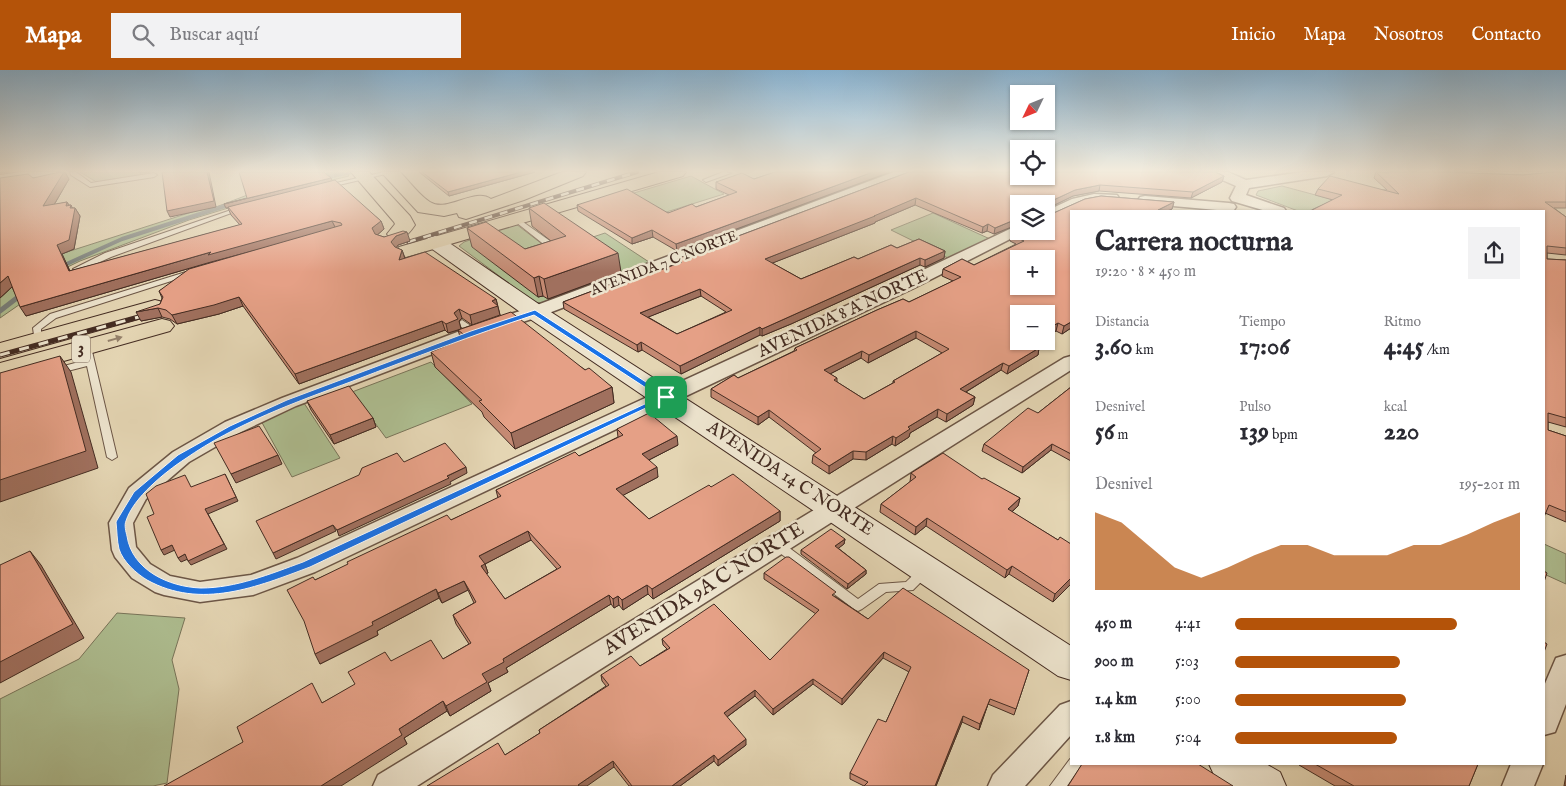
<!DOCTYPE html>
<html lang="es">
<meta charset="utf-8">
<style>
body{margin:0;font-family:"IM FELL English",serif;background:#f2f2f3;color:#2b2b33;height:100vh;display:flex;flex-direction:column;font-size:19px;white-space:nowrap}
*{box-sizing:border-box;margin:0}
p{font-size:16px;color:#7c7c81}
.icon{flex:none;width:28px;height:28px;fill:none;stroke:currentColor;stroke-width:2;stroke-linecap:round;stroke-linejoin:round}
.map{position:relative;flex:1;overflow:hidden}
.sheet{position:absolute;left:1070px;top:140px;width:475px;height:555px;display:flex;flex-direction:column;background:#fff;border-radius:0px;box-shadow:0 1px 4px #0004}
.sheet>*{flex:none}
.needle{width:32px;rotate:227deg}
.tools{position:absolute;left:1010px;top:15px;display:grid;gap:10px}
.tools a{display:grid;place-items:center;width:45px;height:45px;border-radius:0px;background:#fff;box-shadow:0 1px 4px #0004;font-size:25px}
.pin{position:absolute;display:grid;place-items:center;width:42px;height:42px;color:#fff;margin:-21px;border-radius:10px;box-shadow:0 2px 8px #0006}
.round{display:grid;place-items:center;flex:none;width:52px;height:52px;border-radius:0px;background:#f2f2f3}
.headline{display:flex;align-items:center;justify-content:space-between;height:85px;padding:0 25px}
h1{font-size:28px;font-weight:700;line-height:38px}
.metrics{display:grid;grid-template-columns:repeat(3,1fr);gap:8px;height:85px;padding:5px 25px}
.metrics div{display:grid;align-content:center}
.metrics b{font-size:25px;font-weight:700}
.metrics small{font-size:14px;font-weight:400}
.metrics p{font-size:14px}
.chart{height:140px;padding:10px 25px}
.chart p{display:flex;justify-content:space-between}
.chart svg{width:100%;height:90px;margin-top:5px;fill:#b45309;opacity:.7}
ul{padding:0 25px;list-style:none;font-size:16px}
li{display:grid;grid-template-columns:80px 60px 1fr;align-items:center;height:38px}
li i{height:12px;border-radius:6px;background:#b45309}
header{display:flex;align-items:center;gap:30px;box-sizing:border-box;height:70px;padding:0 25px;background:#b45309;color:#fff}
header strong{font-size:24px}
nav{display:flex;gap:28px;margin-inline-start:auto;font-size:18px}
.search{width:350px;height:45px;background:#f2f2f3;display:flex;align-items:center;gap:12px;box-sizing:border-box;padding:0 18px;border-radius:0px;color:#7c7c81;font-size:19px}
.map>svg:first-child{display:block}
.green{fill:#aebe91;stroke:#79755a}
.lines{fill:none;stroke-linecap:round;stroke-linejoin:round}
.stream-far1{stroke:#787f7c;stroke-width:4}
.stream{stroke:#787f7c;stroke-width:5}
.lane-casing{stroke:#6c5646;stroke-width:2}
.street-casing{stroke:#6c5646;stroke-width:3}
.secondary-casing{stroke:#442c22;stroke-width:2}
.primary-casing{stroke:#442c22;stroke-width:2}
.lane{fill:#ede4ce;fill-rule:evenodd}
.street{fill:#ede4ce;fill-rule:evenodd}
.secondary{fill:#ede4ce;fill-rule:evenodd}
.primary{fill:#e4d5b3;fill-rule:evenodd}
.rail-far1-casing{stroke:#442c22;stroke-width:4}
.rail-casing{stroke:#442c22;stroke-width:5}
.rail-far1{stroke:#ede4ce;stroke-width:2.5;stroke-dasharray:8;stroke-linecap:butt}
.rail{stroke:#ede4ce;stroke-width:3;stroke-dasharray:10;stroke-linecap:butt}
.wall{fill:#c58a73;stroke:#442c22;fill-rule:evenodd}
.shaded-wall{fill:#a0705e;stroke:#442c22}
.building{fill:#e5a086;stroke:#442c22;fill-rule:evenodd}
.oneway{fill:#94806a}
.route{fill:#1a73e8;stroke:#fff;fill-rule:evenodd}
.labels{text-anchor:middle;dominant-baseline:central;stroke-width:5;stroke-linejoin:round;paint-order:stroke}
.far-street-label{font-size:15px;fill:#442c22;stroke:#ede4ce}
.shield{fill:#ede4ce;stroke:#776356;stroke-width:1}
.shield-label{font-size:16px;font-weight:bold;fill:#442c22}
.street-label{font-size:18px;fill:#442c22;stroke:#ede4ce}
.near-street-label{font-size:21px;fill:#442c22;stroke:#ede4ce}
</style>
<header>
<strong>Mapa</strong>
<div class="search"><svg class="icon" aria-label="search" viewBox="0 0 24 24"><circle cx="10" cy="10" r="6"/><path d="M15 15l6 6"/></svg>Buscar aquí</div>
<nav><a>Inicio</a><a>Mapa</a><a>Nosotros</a><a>Contacto</a></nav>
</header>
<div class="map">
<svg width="1566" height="716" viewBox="0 0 1566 716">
<rect width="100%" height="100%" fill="#e4d5b3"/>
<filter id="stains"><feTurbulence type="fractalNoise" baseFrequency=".004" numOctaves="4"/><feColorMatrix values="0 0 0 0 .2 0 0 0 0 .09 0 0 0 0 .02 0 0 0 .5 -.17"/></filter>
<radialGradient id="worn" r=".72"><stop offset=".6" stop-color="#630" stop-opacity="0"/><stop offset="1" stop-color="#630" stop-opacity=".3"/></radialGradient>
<path class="green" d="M80 102H140V106L98 113Z
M331 102H346L349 106 274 124 189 150 80 191 51 205 26 230 0 248V228L47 185 67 182 195 141 216 137 250 124Z
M691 106 724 124 660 144 627 125Z
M1282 116 1334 130 1309 141H1298L1256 125 1258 121Z
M933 143 990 169 950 189 891 160Z
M516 154 597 216 546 234 534 232 459 176 464 172Z
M605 163 649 192 622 202 578 172Z
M431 292 472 334 386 368 352 322Z
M304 333 340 388 292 407 260 349Z
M1544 474 1566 484V514L1544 504Z
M117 543 185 548 172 590 179 619 167 713 153 716H0V629L79 589Z"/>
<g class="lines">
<path class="stream-far1" d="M322 108 352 102
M60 197 122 169 231 134"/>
<path class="stream" d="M0 241 22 224"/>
<defs>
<path id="lane" d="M70 102H76L91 113 154 103 157 105 154 107 90 117 71 105Z
M384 102H394L326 118 323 116Z
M723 102 731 103 706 112 703 110Z
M240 137 245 138 111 187 80 201H77L73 199 105 183Z
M512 147H516L557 176V180H551L512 149Z
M186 202H189L193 204 56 248 41 259V272H35L33 258 50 244Z
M462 250 477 260 478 262 477 264H471L459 255 458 253Z
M87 274 91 277 117 387 112 390 107 387 87 296 56 304 51 301 53 299 86 290 83 277Z
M776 470 780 471 858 529 879 514 906 512C913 506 920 495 930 498L932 501 913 520 886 522 862 539 858 541 854 539 772 477 770 474 772 471Z
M1070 689H1071V694H1082L1067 716H1050Z"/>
<path id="street" d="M894 102H913L911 105 541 246 480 266 296 336 241 362 189 392 146 429 133 453 136 477 150 494 170 506 200 512 251 505 297 488 902 210 1014 157 1019 155V161H1026L914 218 315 502 253 525 200 532 164 525 155 522 132 508 115 487 112 480 109 453 129 418 173 382 225 352 282 328 468 258 529 238Z
M1209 102H1228L1246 110 1303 102H1334L1327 106 1249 118 1246 125 1284 138 1286 141H1266L1232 131 1230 128 1236 116 1211 105Z
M1433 102H1556C1546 114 1458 107 1440 106Z
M1094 124 1117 125 1119 128 1117 131 1088 134 1046 151V141L1072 129Z
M1145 126 1229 133 1234 134 1236 137 1234 140 1228 141 1140 133 1138 130 1140 127Z
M1071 286V300L417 716H373L378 705 1064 288Z
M1566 585V634L1555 662 1544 665V616L1556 588Z
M1071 631V665L1025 716H988L993 705 1060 635Z
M1511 694H1543L1534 716H1502Z"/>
<path id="secondary" d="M20 102H61L58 106 52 107 0 115V105Z
M435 166 442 168 543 237 1071 576V610L1058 606 527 247 428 176 425 172 428 168Z
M1209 694H1266L1280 702 1286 716H1228L1215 707Z"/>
<path id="primary" d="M351 102H369L410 146 415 155C408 165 403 171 390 168L387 164 395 154 394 152Z
M381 102H400C408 110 421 127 430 132 448 143 474 117 491 129L562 102H586L583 106 524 130 466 149 459 147 457 143 444 146 418 142Z
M659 102H686L683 106 413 185 406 187 399 185 396 181 399 177Z
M155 230 163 232 166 237 163 242 0 288V273Z
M162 249 170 251 174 256 170 261 0 309V293Z"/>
</defs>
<use href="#lane" class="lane-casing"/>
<use href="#street" class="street-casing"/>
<use href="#secondary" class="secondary-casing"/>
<use href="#primary" class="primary-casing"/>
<use href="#lane" class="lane"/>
<use href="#street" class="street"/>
<use href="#secondary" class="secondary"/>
<use href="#primary" class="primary"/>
<defs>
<path id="rail-far1" d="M408 172 637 102"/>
<path id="rail" d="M0 285 146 245"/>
</defs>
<use href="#rail-far1" class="rail-far1-casing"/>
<use href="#rail" class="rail-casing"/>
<use href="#rail-far1" class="rail-far1"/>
<use href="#rail" class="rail"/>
</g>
<path class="wall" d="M419 102H535L449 126Z
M775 102H890L677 181 653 167 632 174 578 141 577 135 668 143 696 137 729 125 716 119V112L754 109Z
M909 102H1019V106H1046V102H1215L1224 106 1222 112 1191 128 1099 121 1073 126 1047 139V146L1085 129 1101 126 1174 132 1172 139 1168 141H1176H1071V258L1062 264 1056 261 1046 266V244H1019V271H1037L1032 274 1039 278 1038 285 1007 304 1001 300 966 322 975 327 973 335 946 352 937 347 910 363 909 367 895 376 892 374 866 390 853 389 829 404 812 393 813 385 816 383 769 347 758 355 711 327V319L734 305 738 308 794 281 795 278 877 240 903 229 909 232 953 211 942 206 943 199 962 189 974 195 1016 174 1010 171 1011 165 1019 160V161H1046V134H1019V154L994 164 987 161 982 163 915 135 875 152V153L772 193 801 209 854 187 858 189 891 175 897 178 919 169 945 181 944 188 925 197 920 195 791 254 762 266 760 265 681 304 642 280 638 282 564 239 563 232 635 205 639 208 678 193 677 189ZM1019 189H1046V216H1019ZM701 226 726 242 677 264 648 247ZM916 268 942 283 893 311V313L864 329 837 312V308L830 304 861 288 868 293Z
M1376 102 1380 103 1379 102H1442L1523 105 1566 102V138H1554L1566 147V185L1547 183V189L1566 190V357L1548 352V360L1566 366V452L1545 443 1544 141H1312V140L1333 130 1315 125 1318 119 1387 120 1374 108Z
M33 108 69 109 54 135 67 132 69 135H71L72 138H75L80 146 74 179 62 184 70 201 240 155 231 145 228 138H226L224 134 331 108 332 111 381 151 384 159 377 165 384 167 410 171 398 175 396 178 402 180 405 188 496 229 500 245 612 317 614 333 515 379 484 347 482 342 435 297 431 282 461 270 458 260 448 263 445 260 299 314 243 236 219 244 177 254 170 249 162 247 141 251 160 234 162 228 159 221 211 192 26 246 12 217 0 228ZM462 248 472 255 461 259 459 251Z
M529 138 621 202 548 229 543 226 538 227 472 177 467 158 525 179 551 171 532 156Z
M1071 317V391L1051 380 1022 403 982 381 984 374 1038 343Z
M307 331 373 348 376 357 334 374 311 340Z
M617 359 678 375 649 390 658 407 623 425 649 449 711 417 780 441V451L653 529 648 524 623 540 619 535 614 538 611 534 506 598 508 602 488 613 491 621 450 646 447 641 404 668 407 674 322 633 355 615 391 591 443 589 469 574 456 554 453 545 474 533 468 520 442 533 439 528 377 561 378 565 320 594 315 510 451 450 498 428 496 420 579 386 618 367ZM531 470 557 499 505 529 486 504 488 503 485 494Z
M911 403 982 409 1020 428 1018 436 1012 442 1058 470 1071 474V514L1053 532 1009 504 1005 508 926 456 915 465 880 442 881 434 910 412Z
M845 469 844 474 838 478 866 500V504L847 519 801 484V480Z
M764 503 836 527 868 549 1029 600 1014 645 988 634 979 660 962 652 936 716H864L850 709V703L886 652 909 602 883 588 842 635 813 614 773 645 755 626 727 647 746 675 718 696 714 691 680 716H629L614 697 505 685 540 663 539 660 606 616 602 611 601 605 640 596 667 579 663 575 662 569 770 590 816 544 764 509Z
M1300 694H1478L1469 716H1335L1299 695Z
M1566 705V716H1564Z"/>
<path class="shaded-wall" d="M0 102H10L0 103Z
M63 102H65L69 109 48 145 43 136Z
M139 102H150L140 103Z
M207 102H209L216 137 170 147 167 141Z
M521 102H535L449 126 448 122Z
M873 102H890L677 181 676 174Z
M1224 106 1222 112 1191 128 1193 122Z
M331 108 333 113 226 138 224 134Z
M1100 115 1099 121 1073 126 1046 139 1047 133 1075 120Z
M916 128 915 135 875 152V153L765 196V189Z
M67 132 70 138 71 135 74 142 75 138 80 146 74 179 62 184 74 210 69 201 57 175Z
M1174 132 1172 139 1167 141 1158 140Z
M1019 148V154L994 164 995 158Z
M332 151 336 159 211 192 26 246 20 237 211 182Z
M381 151 384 159 375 167 372 158Z
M988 154 987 161 982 163 983 157Z
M652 160 653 167 632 174V168Z
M407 162 410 171 398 175 394 181 391 172 396 166Z
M402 180 405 189 399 190Z
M945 181 944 188 925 197V190Z
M618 183 621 202 548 229 544 209Z
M920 188V195L791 254 762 266V259Z
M8 206 14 215 0 228V213Z
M539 206 543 226 538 227 534 208Z
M700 219 701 226 641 250 640 243Z
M239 227 243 236 219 244 177 254 172 245Z
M496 229 500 245 472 255 470 245 492 231Z
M158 238 162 247 141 251 136 242Z
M459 239 462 248 459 251 461 259 448 263 446 254 454 243Z
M442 251 445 260 299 314 295 304Z
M1071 252V258L1062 264 1064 256Z
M1058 253 1056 261 1046 266V260Z
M760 257V265L681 304 680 296Z
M916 261V268L868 293 869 285Z
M1026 271H1037L1024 278Z
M641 272 642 280 638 282 637 275Z
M1039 278 1038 285 1007 304 1009 296Z
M862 281 861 288 824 307V300Z
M60 286 71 302 98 398 0 432V410Z
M1003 293 1001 300 959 326 960 319Z
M612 317 614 333 515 379 511 363Z
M975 327 973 335 946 352 947 344Z
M938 339 937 347 910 363 909 367 895 376 896 368 908 357Z
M769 340V347L758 355V347Z
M373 348 376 357 334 374 330 365Z
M677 366 678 375 643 393 642 384Z
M893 366 892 374 866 390V382Z
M1052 374 1051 380 1022 403 1023 397Z
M853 381V389L829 404V396Z
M278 385 282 394 236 413 231 404Z
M466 397 467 403 450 412 451 414 339 466 337 460Z
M657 397 658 407 618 428 616 419Z
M225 404 238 431 208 444 227 479 191 495 188 491 205 439Z
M1020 428 1018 436 1006 447 1008 439Z
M780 441V451L653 529 652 519Z
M927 448 926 456 915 465 916 457Z
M333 455 336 461 276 489 273 483Z
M528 461 531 470 485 494 488 503 484 505 479 486Z
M845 469 844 474 835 481V476Z
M172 475 175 480 164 485 161 480Z
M30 481 41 495 84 568 0 613V592Z
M185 484 188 489 181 492 178 488Z
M1012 496 1009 504 1005 508 1007 500Z
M866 500V504L847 519 848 514Z
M1071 508V514L1053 532 1055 524Z
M464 511 468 520 442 533 438 523Z
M647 515 648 524 623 540 622 530Z
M436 519 439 528 377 561 378 565 320 594 315 584 372 552Z
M609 525 611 534 506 598 508 602 488 613 491 621 450 646 446 636 482 604 503 589Z
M618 526 619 535 614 538 613 529Z
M884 582 883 588 842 635V629Z
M813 609V614L773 645V639Z
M755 620V626L724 649V643Z
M990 629 988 634 979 660 980 654Z
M443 631 447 641 404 668 407 674 341 716H321L399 659Z
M963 646 962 652 936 716H935Z
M746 669V675L718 696V690Z
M714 685V691L680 716H672Z
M613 691 614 697 587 716H579L578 715Z"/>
<path class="building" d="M60 102H64L43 136 67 132 66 136 71 135 70 138H75L69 170 57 175 69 201 242 154 228 137 335 110 381 151 372 158 375 164 384 167 403 161 407 162 396 166 391 172 395 177 402 180 399 190 425 182 496 229 492 231 498 236 470 245 459 239 454 243 458 249 446 254 442 251 295 304 239 227 214 235 172 245 166 240 158 238 136 242 160 234 163 227 159 221 189 199 342 155 341 153 332 151 208 185 211 182 20 237 8 206 0 213V108L28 104 33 108Z
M162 102H207L214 131 167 141Z
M239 102H324L331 108 224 134 247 128Z
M422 102H521L448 122Z
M775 102H873L676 174 652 160 632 168 577 135 627 119 668 143 692 134 696 137 737 122 716 112 742 103 754 109Z
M909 102H1019V106H1046V102H1215L1224 106 1193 122 1100 115 1075 120 1047 133V146L1085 129 1101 126 1174 132 1158 140 1177 141H1071V252L1064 256 1058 253 1046 260V244H1019V271H1027L1039 278 1009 296 1003 293 960 319 975 327 947 344 938 339 908 357 910 359 896 368 893 366 866 382 853 381 829 396 813 385 821 379 769 340 758 347 711 319 734 305 738 308 797 280 795 278 877 240 903 229 909 232 961 207 943 199 962 189 974 195 1024 171 1011 165 1019 160V161H1046V134H1019V148L995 158 988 154 983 157 916 128 874 146H875L765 189 801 209 854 187 858 189 891 175 897 178 919 169 945 181 925 190 920 188 791 246 762 259 760 257 680 296 641 272 637 275 563 232 635 205 639 208 682 192 677 189ZM1019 189H1046V216H1019ZM700 219 732 240 677 264 640 243ZM916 261 949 279 893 311 895 312 864 329 834 310 837 308 824 300 862 281 869 285Z
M1376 102 1389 103 1388 102H1442L1523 105 1553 102H1566V132H1545L1566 147V178L1547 176V189L1566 190V348L1548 343V360L1566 366V442L1549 435 1544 447V141H1317L1312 140 1342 125 1318 119 1330 106 1399 124Z
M544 133 618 183 544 209 539 206 534 208 467 158 486 152 525 179 566 166 529 138Z
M511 242 585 300 589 298 612 317 511 363 479 331 482 330 431 282 467 267 458 260Z
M60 286 86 381 0 410V303Z
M349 316 373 348 330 365 307 331Z
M1071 317V384L1052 374 1023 397 984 374 1028 338 1038 343Z
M649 343 677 366 642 384 657 397 616 419 649 449 709 415 711 417 733 404 780 441 652 519 647 515 622 530 618 526 613 529 609 525 503 589 504 592 482 604 487 612 446 636 443 631 399 659 402 665 321 716H164L243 672 237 657 312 613 322 633 355 614 348 602 385 582 391 591 431 570 443 589 471 573 453 545 476 532 464 511 438 523 436 519 372 552 373 555 315 584 304 551 287 520 313 507 315 510 348 494 347 492 447 445 451 450 501 426 496 420 575 382 579 386 623 365 617 359ZM528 461 561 497 505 529 481 496 485 494 479 486Z
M259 356 278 385 231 404 214 373Z
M445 373 466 397 447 406 449 408 337 460 333 455 273 483 256 451 359 405 362 398 397 383 404 392Z
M943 383 982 409 984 408 1020 428 1008 439 1058 470 1060 467 1071 474V508L1055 524 1012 496 1007 500 927 448 916 457 881 434 916 407 911 403Z
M225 404 236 427 205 439 224 474 188 491 185 484 178 488 172 475 161 480 147 447 154 444 146 424 156 416 185 405 191 417Z
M831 459 845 469 835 476 866 500 848 514 801 480Z
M30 481 73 554 0 592V495Z
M786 487H789L836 522 832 525 868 549 903 518 1029 600 1016 639 990 629 980 654 963 646 935 716H864L868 712 850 703 878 649 886 652 911 597 884 582 842 629 813 609 773 639 755 620 724 643 746 669 718 690 714 685 672 716H632L613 691 578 715 579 716H427L498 673 505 685 540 663 539 660 609 615 601 605 631 586 640 596 670 578 662 569 714 534 770 590 819 540 764 503Z
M1544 501 1547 503 1544 512Z
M1544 572 1547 574 1544 582Z
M1082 694H1198L1233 716H1068Z
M1315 694H1478L1469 716H1354Z"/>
<defs><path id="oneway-solid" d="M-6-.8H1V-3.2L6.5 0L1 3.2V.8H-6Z" transform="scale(1.25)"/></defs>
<use class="oneway" href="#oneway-solid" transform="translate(115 269) rotate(-16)"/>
<linearGradient id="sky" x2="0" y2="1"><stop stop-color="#89b5d5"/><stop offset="0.5" stop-color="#f3ecdd"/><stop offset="1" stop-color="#f3ecdd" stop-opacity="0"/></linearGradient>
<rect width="1566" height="202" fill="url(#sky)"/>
<path class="route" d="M535 240 669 327 310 497C257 517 201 540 147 510 137 504 123 492 119 479 117 471 117 461 116 452L117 450 134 422 178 385 230 356 287 330 471 261ZM534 245 660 327 303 492C270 504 236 518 201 518 169 517 132 500 127 466 126 462 124 455 126 451 133 428 165 402 185 389 235 354 296 332 353 311 413 288 473 265 534 245Z"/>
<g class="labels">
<g class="far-street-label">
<text transform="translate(664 193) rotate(-21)">AVENIDA 7 C NORTE</text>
</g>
<rect class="shield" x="72" y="265.5" width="18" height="27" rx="4"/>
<g class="shield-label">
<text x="81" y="279">3</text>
</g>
<g class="street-label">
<text transform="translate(843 244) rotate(-25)">AVENIDA 8 A NORTE</text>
<text transform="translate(790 409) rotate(33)">AVENIDA 14 C NORTE</text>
</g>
<g class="near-street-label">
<text transform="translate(704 519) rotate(-32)">AVENIDA 9A C NORTE</text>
</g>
</g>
<rect width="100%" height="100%" filter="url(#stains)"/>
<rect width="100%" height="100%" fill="url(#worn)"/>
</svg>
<div class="tools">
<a><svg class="needle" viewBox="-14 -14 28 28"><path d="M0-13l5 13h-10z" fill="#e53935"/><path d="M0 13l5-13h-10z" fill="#7c7c81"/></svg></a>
<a><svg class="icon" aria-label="locate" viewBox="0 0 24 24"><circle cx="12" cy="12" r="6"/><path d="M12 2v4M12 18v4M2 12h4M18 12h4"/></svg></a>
<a><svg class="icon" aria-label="layers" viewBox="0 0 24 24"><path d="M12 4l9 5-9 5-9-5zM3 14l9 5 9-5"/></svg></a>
<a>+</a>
<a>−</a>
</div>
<div class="pin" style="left:666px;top:327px;background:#1e9e55"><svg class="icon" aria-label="arrive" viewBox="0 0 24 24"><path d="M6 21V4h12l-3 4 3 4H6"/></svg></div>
<section class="sheet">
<div class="headline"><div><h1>Carrera nocturna</h1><p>19:20 · 8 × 450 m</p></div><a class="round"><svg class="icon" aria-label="share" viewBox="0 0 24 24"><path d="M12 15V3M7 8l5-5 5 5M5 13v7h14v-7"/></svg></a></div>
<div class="metrics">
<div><p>Distancia</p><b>3.60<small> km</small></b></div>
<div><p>Tiempo</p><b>17:06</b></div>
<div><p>Ritmo</p><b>4:45<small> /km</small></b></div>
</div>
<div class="metrics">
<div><p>Desnivel</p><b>56<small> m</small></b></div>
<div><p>Pulso</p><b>139<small> bpm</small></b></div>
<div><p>kcal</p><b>220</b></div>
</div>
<div class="chart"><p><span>Desnivel</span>195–201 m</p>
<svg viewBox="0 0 160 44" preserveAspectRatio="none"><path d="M0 44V6L10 11L20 22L30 33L40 38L50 33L60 27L70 22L80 22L90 27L100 27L110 27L120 22L130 22L140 17L150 11L160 6V44z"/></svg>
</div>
<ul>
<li><b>450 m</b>4:41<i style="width:78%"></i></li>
<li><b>900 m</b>5:03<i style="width:58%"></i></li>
<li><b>1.4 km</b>5:00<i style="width:60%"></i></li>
<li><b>1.8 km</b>5:04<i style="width:57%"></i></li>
</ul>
</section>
</div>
